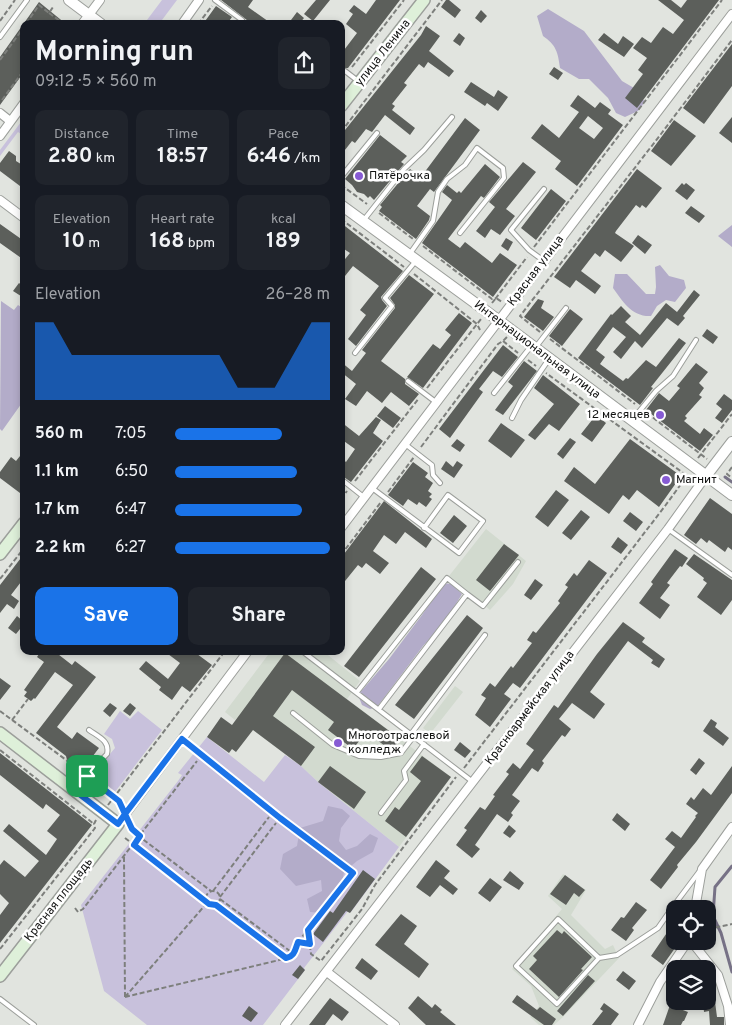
<!DOCTYPE html>
<meta charset="utf-8">
<style>
body{margin:0;font-family:Overpass,sans-serif;background:#20242c;color:#f1f3f6;height:100vh;display:flex;flex-direction:column;font-size:19px;white-space:nowrap}
*{box-sizing:border-box;margin:0}
p{font-size:16px;color:#9ea1a6}
.icon{flex:none;width:28px;height:28px;fill:none;stroke:currentColor;stroke-width:2;stroke-linecap:round;stroke-linejoin:round}
.map{position:relative;flex:1;overflow:hidden}
.drawer{position:absolute;left:20px;top:20px;width:325px;height:635px;display:flex;flex-direction:column;background:#171b24;border-radius:10px;box-shadow:0 2px 8px #0003}
.drawer>*{flex:none}
.fabs{position:absolute;left:666px;top:900px;display:grid;gap:10px}
.fabs a{display:grid;place-items:center;width:50px;height:50px;border-radius:10px;background:#171b24;box-shadow:0 2px 8px #0003;font-size:25px}
.pin{position:absolute;display:grid;place-items:center;width:42px;height:42px;color:#fff;margin:-21px;border-radius:10px;box-shadow:0 2px 8px #0006}
.round{display:grid;place-items:center;flex:none;width:52px;height:52px;border-radius:10px;background:#20242c}
.head{display:flex;align-items:center;justify-content:space-between;height:85px;padding:0 15px}
h1{font-size:28px;font-weight:700;line-height:38px}
.stats{display:grid;grid-template-columns:repeat(3,1fr);gap:8px;height:85px;padding:5px 15px}
.stats div{display:grid;align-content:center;border-radius:10px;background:#20242c;text-align:center}
.stats b{font-size:21px;font-weight:700}
.stats small{font-size:14px;font-weight:400}
.stats p{font-size:14px}
.chart{height:140px;padding:10px 15px}
.chart p{display:flex;justify-content:space-between}
.chart svg{width:100%;height:90px;margin-top:5px;fill:#1a73e8;opacity:.7}
.cta{display:flex;gap:10px;margin-top:auto;padding:10px 15px}
.cta a{flex:1;height:58px;border-radius:10px;background:#1a73e8;color:#fff;font-size:20px;font-weight:700;line-height:58px;text-align:center}
.cta a+a{background:#20242c;color:#f1f3f6}
ul{padding:0 15px;list-style:none;font-size:16px}
li{display:grid;grid-template-columns:80px 60px 1fr;align-items:center;height:38px}
li i{height:12px;border-radius:6px;background:#1a73e8}
.map>svg:first-child{display:block}
.built{fill:#d2dacf}
.green{fill:#c8c1dc}
.forest{fill:#b3acc9}
.lines{fill:none;stroke-linecap:round;stroke-linejoin:round}
.stream{stroke:#777286;stroke-width:3}
.building{fill:#5c5f5b;fill-rule:evenodd}
.service-casing{stroke:#9c9f9b;stroke-width:6}
.minor-casing{stroke:#9c9f9b;stroke-width:10}
.tertiary-casing{stroke:#9c9f9b;stroke-width:12}
.secondary-casing{stroke:#9c9f9b;stroke-width:14}
.path{stroke:#7d7f7c;stroke-width:2;stroke-dasharray:5 2.5;stroke-linecap:butt}
.service{stroke:#fff;stroke-width:4}
.minor{stroke:#fff;stroke-width:8}
.tertiary{stroke:#fff;stroke-width:10}
.secondary{stroke:#def0d9;stroke-width:11}
.route-casing{stroke:#fff;stroke-width:10}
.route{stroke:#1a73e8;stroke-width:6}
.poi-dot{fill:#875bd4;stroke:#fff;stroke-width:2}
.labels{text-anchor:middle;dominant-baseline:central;stroke-width:5;stroke-linejoin:round;paint-order:stroke}
.street-label{font-size:12px;fill:#111211;stroke:#fff}
.poi-label{font-size:12px;fill:#111211;stroke:#fff;text-anchor:start}
</style>
<div class="map">
<svg width="732" height="1025" viewBox="0 0 732 1025">
<rect width="100%" height="100%" fill="#e1e4df"/>
<path class="built" d="M486 529 526 561 513 584 490 610 449 576Z
M271 651H323L360 681 347 699 451 777 399 847 318 782 301 766 237 718 235 720 225 712Z
M455 686 463 692 430 734 423 728Z
M563 874 586 890 571 915 605 949 613 945 619 958 563 1017 554 1025H539L530 1017 539 1006 531 986 512 969 562 909 548 896Z"/>
<path class="green" d="M162 0H177L159 24H144Z
M24 118V136L18 132 0 156V150Z
M120 711 130 719 138 711 162 730 115 792 93 774 115 748 112 739 104 734Z
M207 737 264 782 285 755 301 766 318 782 399 847 351 912 348 911 304 968 305 970 263 1025H147L104 991 81 905 178 781 182 775 178 773Z"/>
<path class="forest" d="M548 9 584 31 622 81 634 88 645 102 638 111 625 117 616 113 608 98 589 79H579L560 68C558 52 556 45 543 36L537 16Z
M732 225V247L718 236Z
M660 265 669 276 684 280 686 288 675 302 666 300 657 306 651 316C632 317 623 302 613 288L615 274H627L646 294H655L656 287 655 267Z
M1 301 14 310 18 305 24 309V400L2 431 0 429Z
M443 583 451 584 462 594 445 622 423 646 377 707 370 709 362 705 358 695 389 659 422 615Z
M328 806 342 809 350 816 341 828 339 841 346 850 357 846 370 834 378 838 373 852 357 861 344 872 339 900 322 913 310 912 307 899 322 891 321 880 296 886 280 869 283 854 297 846 300 828 323 821Z"/>
<g class="lines">
<path class="stream" d="M725 477 732 482
M732 866 715 887 713 916 721 933 732 972"/>
</g>
<path class="building" d="M221 0H253L248 7 272 24H252Z
M316 0H330L313 21 304 14Z
M376 0H400L348 68H342L341 76V54L357 33 346 24 353 14 349 11 354 5 366 14Z
M446 0H449L461 10 455 18 441 7Z
M658 0H671L681 8 687 0H719L637 108 625 98 643 74 638 70 647 58 633 48 642 37 651 43 663 27 673 34 684 20Z
M39 2 66 24H24V72L0 105V57Z
M216 6 232 17 227 24H203Z
M481 10 487 16 481 23 475 18Z
M297 12 304 18 299 24H288Z
M426 26 440 36 429 51 454 71 449 77 428 62 424 68 419 64 404 83 407 85 392 104 395 106 392 110 415 128 410 135 385 115 372 132 366 129 355 143 352 141 341 155V135L421 35Z
M459 33 465 38 460 46 453 41Z
M604 33 618 44 623 36 634 44 624 57 598 40Z
M732 44V86L704 124 683 108Z
M554 67 563 73 558 80 549 74Z
M471 82 494 97 498 90 508 97 498 111 487 103 485 106 464 92Z
M578 95 595 108 600 102 611 110 608 114 623 125 577 186 555 169 561 161 531 138 542 124 559 138 579 112 570 106ZM588 116 603 128 594 139 579 128Z
M732 117V143L719 133Z
M465 118 480 130 434 192 430 189 417 206 430 216 429 220 416 239 379 211 382 207 380 205 410 169 421 177Z
M674 120 696 136 671 166 651 151Z
M380 135 407 156 401 162 404 164 374 200 370 196 368 198 364 194 357 192 352 185 345 179Z
M9 151 16 156V161L24 166V189L0 171V163Z
M523 162 536 172 506 209 515 216 500 235 491 229 485 238 476 231 495 207 489 202Z
M485 164 500 177 484 198 481 196 448 239 460 248 465 242 492 263 500 253 517 265 493 297 422 243 452 200 442 192 447 185 457 193 459 191 461 193Z
M637 169 662 188 646 208 642 205 640 208 636 205 616 231 615 233 634 246 621 262 605 250 600 257 595 253 581 271 601 286 595 294 576 280 570 288 554 277Z
M682 183 684 185 686 183 695 190 687 200 675 191Z
M551 189 566 201 536 240 521 228Z
M691 206 705 216 699 223 685 213Z
M341 223 403 271 381 297 382 300 387 306 356 346 348 339 366 315 360 310 379 286 353 266 341 281V264L350 253 341 247Z
M0 224 24 241V260L0 243Z
M638 235 652 245 645 254 632 243Z
M506 238 513 242 508 251 501 246Z
M409 275 434 294 381 361 405 379V384L419 394 409 406 391 392 382 403 367 391 356 406 345 399 356 384 341 372V362L352 371 366 353 362 350 395 308V305L390 298Z
M19 283 24 287V298L13 291Z
M694 290 700 295 683 316 685 318 678 326 667 318 642 348 635 341 621 359 613 352 626 337 613 327 596 350 605 357 600 364 623 381 626 378 628 379 646 360 656 367 679 338 686 343 651 387 653 388 640 405 578 358 611 314 612 315 621 306 631 316 625 322 640 335 666 303 677 312Z
M538 299 544 301 541 308 554 317 543 331 524 317Z
M570 309 583 319 562 346 549 336Z
M459 313 472 323 423 388 407 377 433 344 440 349 451 335 445 330Z
M707 329 718 337 713 344 702 336Z
M503 345 518 357 502 377 493 371 479 389 483 392 450 438 439 429Z
M524 361 537 371 503 415 495 410 513 386 508 382Z
M696 363 708 372 699 383 704 388 699 395 702 397 685 416 687 418 684 421 700 434 704 428 713 435 700 451 646 410 659 393 669 401 680 388 677 386Z
M543 375 580 404 559 431 549 424 535 440 528 435 554 404 534 388Z
M724 394 732 400V410L722 423 715 418 722 409 716 404Z
M385 406 401 418 393 428 377 416Z
M596 415 606 423 592 442 581 434Z
M376 417 381 420 373 433 383 441 351 482 341 475V458L346 462 355 449 341 439V422L359 436Z
M501 423 525 440 511 458 488 441Z
M570 438 576 442 563 459 557 454Z
M457 439 465 445 460 452 451 446Z
M630 439 681 476 659 507 637 490 629 500 623 495 609 514 564 481 574 467 595 484Z
M24 451V496L0 478V472L11 457 16 461Z
M446 461 453 467 457 461 463 465 454 478 441 469Z
M413 462 428 473 425 477 433 483 428 491 432 494 429 497 432 499 426 507 419 502 417 505 408 499 403 506 388 495Z
M556 490 569 500 548 527 535 517Z
M710 498 732 514V550L728 547 725 552 709 540 707 543 701 538 696 544 684 535Z
M384 501 432 539 426 548 405 532 396 544 384 535 373 551 389 563 380 574 366 563 362 568 358 565 341 586V558Z
M581 510 590 517 571 540 562 533Z
M630 512 643 522 636 531 623 521Z
M454 515 467 526 453 543 440 533Z
M618 537 628 545 621 554 611 547Z
M504 544 519 555 490 591 476 580Z
M675 549 688 558 682 567 680 566 667 583 670 585 660 598 670 605 660 619 639 603 653 584 651 582Z
M24 554V578L11 595 19 601 14 609 7 604 0 613V585Z
M694 554 732 580V600L721 615 697 597 707 583 703 580 704 578 686 564Z
M589 560 607 573 520 688 513 683 504 694 511 699 490 727 475 715 486 698 481 695 490 683 495 687 511 666 513 668 532 643 527 640 533 631 536 633 560 603 558 601 568 587 565 585 574 573 577 576Z
M421 567 436 579 359 677 344 666Z
M535 579 543 585 531 600 524 595Z
M467 615 483 628 414 719 395 705Z
M17 616 24 622V624L16 634 8 628Z
M623 622 645 638 642 642 665 659 659 668 651 663 653 660 628 641 590 692 605 704 594 719 572 703 559 719 571 729 565 737 562 735 542 761 544 763 538 772 532 768 512 795 520 801 511 813 513 815 508 822 497 814 475 845 480 849 472 858 456 845 467 830 464 828 480 807 485 810 495 796 493 795 509 774 506 772 513 763 520 769 534 750 526 744 554 705 558 708 597 654Z
M41 651H54L72 665 75 661 96 677 57 727 72 739 77 732 99 748 83 769 79 766H74V759L67 760 66 756 36 733 73 685 55 672 35 699 34 698 31 701 24 696 27 692 24 690 44 662 37 657Z
M164 651H193L212 665 190 692 182 686 172 700 159 690 161 687 139 669 146 661 168 679 180 663Z
M285 653 400 739 392 751 366 732 353 749 328 730 334 722 292 690 273 716 315 747 301 766 253 730 236 752 232 749 229 753 207 737 221 717 232 725Z
M0 678 11 686 0 700Z
M110 703 117 708 110 717 103 711Z
M130 703 136 708 130 716 123 711Z
M711 719 717 723 715 727 729 738 723 746 703 731Z
M460 742 471 751 465 758 454 750Z
M0 753 92 825 0 943V915L9 903 0 894V865L4 860 25 877 39 861 3 831 9 824 46 855 57 839 47 831 60 815 46 804 43 809 0 775Z
M422 756 451 777 406 837 385 821 395 807 399 810 421 781 410 772Z
M699 758 705 763 696 775 690 770Z
M330 766 366 792 354 809 318 782Z
M732 766V793L696 842 677 865 678 867 661 889 650 880 675 847 665 839 672 831 681 838 696 817 695 816 698 813 686 804 691 797 694 800 703 788 711 795Z
M617 813 630 824 625 831 612 820Z
M509 825 516 831 510 838 503 833Z
M436 860 450 871 444 878 458 889 453 895 440 885 430 897 416 887Z
M363 870 375 879 350 913 346 911 323 942 313 934 330 911 333 913Z
M510 871 524 883 519 890 503 880Z
M565 875 585 890 579 897 574 893 566 905 550 894Z
M490 878 502 887 490 902 478 893Z
M636 902 647 910 632 928 634 930 626 941 611 930 621 917 624 918Z
M401 914 417 926 404 944 429 964 419 978 375 945Z
M675 921V941H680L663 965 651 956Z
M557 930 562 934 564 931 592 957 581 969 583 970 559 997 529 969 537 960 533 956Z
M362 958 378 971 371 980 355 968Z
M300 965 305 970 298 979 292 975Z
M623 971 636 981 629 990 616 980Z
M588 975 595 981 563 1016 557 1011Z
M714 994 717 1017H724V1025H710L709 1011 704 1012 703 1002 709 1001V995Z
M517 995 537 1010 540 1007 556 1019 552 1025H544L512 1002Z
M418 996 432 1008 435 1004 442 1010 440 1012 456 1025H426L408 1008Z
M330 998 349 1012 342 1021 333 1014 325 1025H309Z
M604 1003 619 1014 611 1025H592L603 1011 600 1009Z
M670 1005 688 1012 684 1021H683L681 1025H663Z
M249 1006 258 1013 251 1022 242 1016Z"/>
<g class="lines">
<defs>
<path id="service" d="M215 0 242 20
M0 37 27 0
M345 71 358 81
M341 177 377 133
M544 189 511 230 529 250 544 261
M363 221 404 169 424 150 452 117
M409 255 433 221 438 192 447 179 465 165 477 148 503 168 504 178 460 233
M535 348 566 308
M355 353 392 306 385 298 415 262
M408 381 437 403
M494 393 532 345
M512 418 521 400 549 359
M633 419 656 391 673 376 696 340
M405 444 432 465 433 475 440 483
M341 479 365 498
M372 488 459 553 483 521 448 495 424 528
M668 529 732 575
M302 651 473 782
M357 692 447 578 467 594
M379 709 467 594 483 606 518 562
M293 713 333 745 359 756 381 757 401 753 414 736
M411 734 485 635
M182 739 280 818
M75 788 107 754C110 741 99 737 89 730
M381 813 406 780 404 771 424 744
M672 908 699 872
M558 919 599 958 557 1004 516 966Z
M599 958 617 955 658 928 672 908 675 910
M0 999 34 1025"/>
<path id="minor" d="M82 24 100 0
M182 24 199 0
M0 113 10 121
M0 136 24 103
M0 200 24 218
M341 528 732 14
M118 824 248 651
M695 909 702 869 732 827
M691 941 718 975 728 1006 730 1025
M327 972 395 1025
M285 1025 668 529 706 476
M638 1025 660 982 688 941"/>
<path id="tertiary" d="M69 0 101 24
M341 205 486 311 732 495
M706 476 732 442"/>
<path id="secondary" d="M341 106 424 0
M0 554 24 523
M0 733 118 824 0 976"/>
</defs>
<use href="#service" class="service-casing"/>
<use href="#minor" class="minor-casing"/>
<use href="#tertiary" class="tertiary-casing"/>
<use href="#secondary" class="secondary-casing"/>
<path class="path" d="M49 13 60 21 57 24
M0 21 15 0
M26 24 39 5 49 13 53 7
M125 24 128 21
M198 24 212 6
M0 60 24 27
M352 67 404 0
M2 100 24 70
M341 132 442 0
M341 185 367 204
M379 213 413 239
M341 219 404 267
M423 246 492 299 496 298 527 257
M534 247 722 0
M414 274 477 324 480 330
M492 303 496 298 502 302
M540 332 520 316 661 134 732 40
M550 339 635 404
M503 341 518 353
M528 360 536 366
M427 388 481 319
M647 413 707 459
M421 447 498 344 503 341 507 337
M698 458 732 414
M732 467 727 474 732 478
M355 481 419 398
M388 492 414 457
M341 499 347 491
M341 555 381 502
M0 579 24 548
M0 711 81 771
M12 720 28 699
M0 750 94 824
M464 768 665 506 684 480 686 475 546 373
M93 780 114 797 121 805
M108 805 225 651
M129 823 132 829 136 834 211 891
M125 838 206 901
M124 857 125 997
M206 898a7 7 0 1 1 14 0a7 7 0 1 1-14 0Z
M213 891 269 817
M220 897 276 823
M220 899 294 954
M216 905 286 958
M75 908 78 912 83 909 197 761
M708 929 732 924
M308 930 311 954 321 961 362 909 375 885 456 777
M298 942 310 944
M0 949 95 828 94 824 96 820
M125 997 292 957 298 942 353 873 284 821
M125 997 207 903"/>
<use href="#service" class="service"/>
<use href="#minor" class="minor"/>
<use href="#tertiary" class="tertiary"/>
<use href="#secondary" class="secondary"/>
</g>
<g class="lines">
<defs>
<path id="route" d="M87 776 74 790 118 824 125 814 132 829 140 836 134 845 209 904 216 905 286 958C295 956 295 950 298 942L310 944 308 930 353 873 280 818 182 739 125 814 119 801 87 776"/>
</defs>
<use href="#route" class="route-casing"/>
<use href="#route" class="route"/>
</g>
<g class="poi-dot">
<circle cx="359" cy="176" r="5"/>
<circle cx="660" cy="415" r="5"/>
<circle cx="666" cy="480" r="5"/>
<circle cx="338" cy="743" r="5"/>
</g>
<g class="labels">
<g class="street-label">
<text transform="translate(383 53) rotate(-52)">улица Ленина</text>
<text transform="translate(536 271) rotate(-53)">Красная улица</text>
<text transform="translate(537 350) rotate(37)">Интернациональная улица</text>
<text transform="translate(530 708) rotate(-53)">Красноармейская улица</text>
<text transform="translate(59 900) rotate(-52)">Красная площадь</text>
</g>
<g class="poi-label">
<text x="369" y="176">Пятёрочка</text>
<text x="650" y="415" text-anchor="end">12 месяцев</text>
<text x="676" y="480">Магнит</text>
<text x="348" y="736">Многоотраслевой<tspan x="348" dy="14">колледж</tspan></text>
</g>
</g>
</svg>
<div class="fabs">
<a><svg class="icon" aria-label="locate" viewBox="0 0 24 24"><circle cx="12" cy="12" r="6"/><path d="M12 2v4M12 18v4M2 12h4M18 12h4"/></svg></a>
<a><svg class="icon" aria-label="layers" viewBox="0 0 24 24"><path d="M12 4l9 5-9 5-9-5zM3 14l9 5 9-5"/></svg></a>
</div>
<div class="pin" style="left:87px;top:776px;background:#1e9e55"><svg class="icon" aria-label="arrive" viewBox="0 0 24 24"><path d="M6 21V4h12l-3 4 3 4H6"/></svg></div>
<section class="drawer">
<div class="head"><div><h1>Morning run</h1><p>09:12 · 5 × 560 m</p></div><a class="round"><svg class="icon" aria-label="share" viewBox="0 0 24 24"><path d="M12 15V3M7 8l5-5 5 5M5 13v7h14v-7"/></svg></a></div>
<div class="stats">
<div><p>Distance</p><b>2.80<small> km</small></b></div>
<div><p>Time</p><b>18:57</b></div>
<div><p>Pace</p><b>6:46<small> /km</small></b></div>
</div>
<div class="stats">
<div><p>Elevation</p><b>10<small> m</small></b></div>
<div><p>Heart rate</p><b>168<small> bpm</small></b></div>
<div><p>kcal</p><b>189</b></div>
</div>
<div class="chart"><p><span>Elevation</span>26–28 m</p>
<svg viewBox="0 0 160 44" preserveAspectRatio="none"><path d="M0 44V6L10 6L20 22L30 22L40 22L50 22L60 22L70 22L80 22L90 22L100 22L110 38L120 38L130 38L140 22L150 6L160 6V44z"/></svg>
</div>
<ul>
<li><b>560 m</b>7:05<i style="width:69%"></i></li>
<li><b>1.1 km</b>6:50<i style="width:79%"></i></li>
<li><b>1.7 km</b>6:47<i style="width:82%"></i></li>
<li><b>2.2 km</b>6:27<i style="width:100%"></i></li>
</ul>
<div class="cta"><a>Save</a><a>Share</a></div>
</section>
</div>
